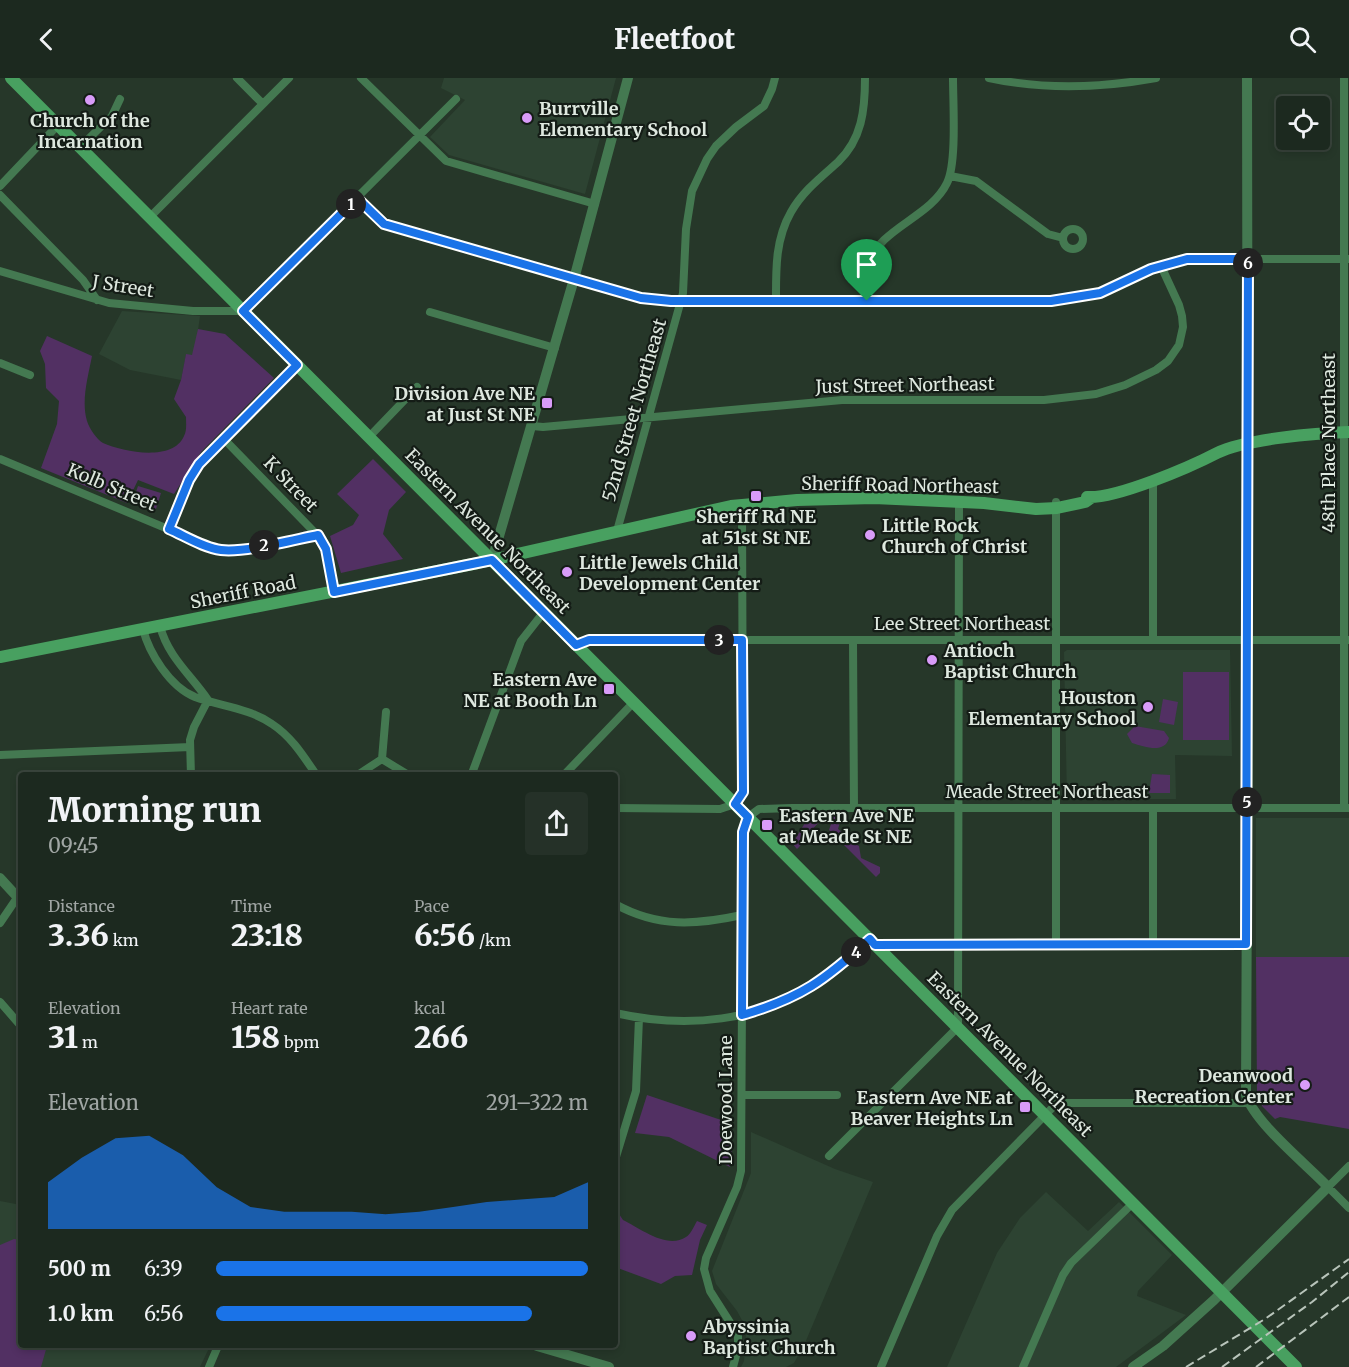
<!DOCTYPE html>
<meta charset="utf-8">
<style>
body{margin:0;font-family:Merriweather,serif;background:#253128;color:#f1f3f6;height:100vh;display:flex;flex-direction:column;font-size:22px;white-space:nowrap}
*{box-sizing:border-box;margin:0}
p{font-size:20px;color:#a0a6a4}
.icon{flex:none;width:33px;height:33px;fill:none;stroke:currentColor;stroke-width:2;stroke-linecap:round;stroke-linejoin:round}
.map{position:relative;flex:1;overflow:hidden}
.details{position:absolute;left:18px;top:694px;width:600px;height:576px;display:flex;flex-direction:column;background:#1c291f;border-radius:6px;box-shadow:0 3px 9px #0003,0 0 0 2px #3a453d}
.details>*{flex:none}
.controls{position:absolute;left:1276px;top:18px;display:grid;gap:12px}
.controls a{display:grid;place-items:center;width:54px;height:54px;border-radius:6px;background:#1c291f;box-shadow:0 3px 9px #0003,0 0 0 2px #3a453d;font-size:30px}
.pin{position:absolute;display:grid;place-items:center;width:51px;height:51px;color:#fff;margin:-62px -26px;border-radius:50% 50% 50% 0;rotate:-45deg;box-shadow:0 0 6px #0007}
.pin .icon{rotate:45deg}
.km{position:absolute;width:30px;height:30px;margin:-15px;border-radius:50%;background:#222;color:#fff;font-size:16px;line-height:30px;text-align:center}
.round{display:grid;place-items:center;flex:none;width:63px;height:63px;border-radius:6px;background:#253128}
.head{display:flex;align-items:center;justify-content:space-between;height:102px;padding:0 30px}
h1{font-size:33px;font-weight:800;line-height:45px}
.figures{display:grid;grid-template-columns:repeat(3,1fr);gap:9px;height:102px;padding:6px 30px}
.figures div{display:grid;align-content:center}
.figures b{font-size:30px;font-weight:800}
.figures small{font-size:16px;font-weight:400}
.figures p{font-size:16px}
.chart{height:168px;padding:12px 30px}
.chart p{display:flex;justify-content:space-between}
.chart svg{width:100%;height:108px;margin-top:6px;fill:#1a73e8;opacity:.7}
ul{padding:0 30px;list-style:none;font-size:20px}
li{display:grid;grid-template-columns:96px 72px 1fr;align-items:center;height:45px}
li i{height:15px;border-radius:8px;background:#1a73e8}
header{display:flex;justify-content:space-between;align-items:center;height:78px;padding:0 30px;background:#1c291f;font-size:27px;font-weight:800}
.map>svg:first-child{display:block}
.built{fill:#2d4332}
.green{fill:#523063}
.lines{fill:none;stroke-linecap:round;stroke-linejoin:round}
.minor{stroke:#447951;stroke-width:8}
.tertiary{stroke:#447951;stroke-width:10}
.secondary{stroke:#48a060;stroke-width:12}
.rail{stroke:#b8c4ba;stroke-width:2;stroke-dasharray:9 4.5;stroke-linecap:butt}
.route-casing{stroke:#fff;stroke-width:12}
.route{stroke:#1a73e8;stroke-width:8}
.poi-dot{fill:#d89bf8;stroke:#141c16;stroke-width:2}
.labels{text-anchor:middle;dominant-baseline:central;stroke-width:4.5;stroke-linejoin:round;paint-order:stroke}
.poi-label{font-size:18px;font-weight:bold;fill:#dee8df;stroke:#141c16;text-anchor:start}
.street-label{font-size:18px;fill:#dee8df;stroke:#141c16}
</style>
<header><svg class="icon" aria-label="back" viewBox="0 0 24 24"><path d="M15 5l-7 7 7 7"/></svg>Fleetfoot<svg class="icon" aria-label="search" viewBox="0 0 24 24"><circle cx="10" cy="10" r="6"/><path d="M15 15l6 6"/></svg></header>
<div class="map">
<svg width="1349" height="1289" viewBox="0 0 1349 1289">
<rect width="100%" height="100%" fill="#263729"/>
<path class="built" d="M444 0H616L585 116 449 77 430 59 465 22 441 10Z
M122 233 200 238 195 273 193 277H186L181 302 130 292 99 276Z
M1067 572H1230L1232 678 1175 677 1176 721H1067L1064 574Z
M1256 740H1349V879H1256Z
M751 1054 835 1091 873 1104 805 1265 794 1285 786 1289H741L744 1283 746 1256 743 1244 737 1233 716 1206 712 1193 751 1095Z
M1046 1114 1088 1153 1119 1124 1172 1177 1138 1213 1137 1218 1186 1237 1116 1289H947L997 1175 1020 1140Z
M0 1123 21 1127V1268H210L200 1289H0Z"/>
<path class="green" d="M198 251 225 256 274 300 201 374 174 416 138 402 127 425 41 390 57 346 59 323 46 310 45 286 40 273 47 258 92 278C88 299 81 323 87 343 89 350 97 362 103 365 123 374 173 384 184 358 187 353 186 345 186 339L174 321 181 302 186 276 192 277Z
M373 381 406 414 389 432 383 456 403 481 341 495 330 458 353 447 359 437 337 416Z
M138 408 161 415 156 431 133 423Z
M1183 594H1229V662H1183Z
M1163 621 1178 624 1174 647 1159 644Z
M1135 648 1164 653 1169 660C1165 676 1145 669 1132 665L1127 656Z
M1152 696 1170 697V715H1149Z
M840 736 842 738 838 751 842 754 845 761 859 768 861 780 880 789V795L876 799 829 752 833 740C816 738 808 761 797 771L792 765C800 757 804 741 814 737 821 734 833 736 840 736Z
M1256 879H1349V1051L1280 1039 1275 1041 1262 1028 1257 1015Z
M647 1017 730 1045 732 1078 730 1089 669 1059 635 1055Z
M615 1135 619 1136 623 1142C640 1150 667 1172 686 1159 691 1156 694 1148 697 1143L707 1147 700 1162 692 1197 675 1198 661 1206 615 1189Z
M14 1161 21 1162V1268H47L41 1289H0V1167Z"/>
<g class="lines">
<path class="minor" d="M237 0 263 26
M361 0 446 83 595 126
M989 0C1044 12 1101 10 1156 0
M80 69 112 38 120 21
M950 98 976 103 1048 156 1063 160
M0 108 58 47
M0 117 83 202 97 222
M357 120 384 146 641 220 681 223H1051L1100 215 1151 191 1187 181H1349
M150 139 289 0
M1063 161a10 10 0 1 1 20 0a10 10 0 1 1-20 0Z
M0 193 109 225 193 233H243L456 21
M776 223C776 192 775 162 791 134 803 113 820 100 838 84 862 61 865 32 865 0
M867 223C867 211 866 198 869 186 879 150 930 140 947 105 957 85 953 25 953 0
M430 234 555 270
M0 285 30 297
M532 348 543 349 842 322H1044L1096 316 1125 307 1156 292 1168 283 1179 267 1183 249 1182 238 1179 227 1161 188
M369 359 417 309
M224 361 323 463 328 477 334 514
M0 381 216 471C242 476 290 462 318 457
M1056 424V866
M169 451 196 390 297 287
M617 453 683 215 686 151 692 113 707 81 716 68 736 49 764 28 772 11 775 0
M160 548C168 579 191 597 208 622
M143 551C149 575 170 609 195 619 220 628 249 630 272 646 292 659 304 679 317 698
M853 562 854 730
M1153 562V402
M576 567 589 562H1349
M0 677 190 669
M382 681 410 698
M191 698 190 662 194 649 208 622
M356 698 382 681 386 634
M471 698 521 563 543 535
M563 698 634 624
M615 730 720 731 735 726 743 714 742 428
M1153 730V866
M1344 730V0
M615 826C658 850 696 847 742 837
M0 845 21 814
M875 867 1247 866
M0 924 21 948
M615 935C686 951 760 944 821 903 839 891 854 876 870 861
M742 1017H837
M829 1078 958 949 959 424
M615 1082 636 1013 639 940
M1349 1088 1328 1109 1349 1130
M209 1289 218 1268
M733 1289 738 1270V1257L710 1213 704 1191 706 1180 737 1109 741 1093 743 754 748 739 759 731 792 730H1349
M881 1289 937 1158 952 1132 1057 1025H1249
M1023 1289 1063 1197 1071 1185 1133 1125"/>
<path class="tertiary" d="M492 482 574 201 628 0
M0 800 21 823
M537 1268 609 1289
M1133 1289 1163 1268 1214 1222 1328 1109C1306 1086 1255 1045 1246 1017L1248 572 1247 0"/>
<path class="secondary" d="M11 0 1296 1289
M1087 419C1116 421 1190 389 1217 375 1245 361 1317 355 1349 354
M0 579 478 485 731 428 797 422 874 420 984 425 1036 431 1057 430 1085 424 1092 419"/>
<path class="rail" d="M1186 1289 1265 1241 1349 1181
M1222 1289 1312 1224 1349 1194
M1256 1289 1349 1219"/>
</g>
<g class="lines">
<defs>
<path id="route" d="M357 120 384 146 641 220 671 223H1051L1100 215 1151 191 1187 181H1248L1246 866 875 867 870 861C825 902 801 920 742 937L743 754 748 739 735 726 743 714 742 562H589L576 567 492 482 334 514 326 471 318 457C293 462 244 475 221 472 204 470 185 458 169 451L189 402 199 386 297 287 243 233Z"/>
</defs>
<use href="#route" class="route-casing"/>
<use href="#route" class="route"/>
</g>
<g class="poi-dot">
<circle cx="90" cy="22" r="6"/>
<circle cx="527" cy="40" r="6"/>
<rect x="541" y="319" width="12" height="12" rx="3"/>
<rect x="750" y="412" width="12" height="12" rx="3"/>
<circle cx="870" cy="457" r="6"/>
<circle cx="567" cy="494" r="6"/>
<circle cx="932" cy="582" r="6"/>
<rect x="603" y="605" width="12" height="12" rx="3"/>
<circle cx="1148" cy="629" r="6"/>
<rect x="761" y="741" width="12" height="12" rx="3"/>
<circle cx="1305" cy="1007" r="6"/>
<rect x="1019" y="1023" width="12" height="12" rx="3"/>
<circle cx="691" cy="1258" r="6"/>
</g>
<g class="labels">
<g class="poi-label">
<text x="539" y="30">Burrville<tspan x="539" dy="21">Elementary School</tspan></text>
<text x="90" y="42" text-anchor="middle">Church of the<tspan x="90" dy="21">Incarnation</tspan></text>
<text x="535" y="315" text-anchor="end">Division Ave NE<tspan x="535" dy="21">at Just St NE</tspan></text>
<text x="756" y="438" text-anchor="middle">Sheriff Rd NE<tspan x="756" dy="21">at 51st St NE</tspan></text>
<text x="882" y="447">Little Rock<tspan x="882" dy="21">Church of Christ</tspan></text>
<text x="579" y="484">Little Jewels Child<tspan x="579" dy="21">Development Center</tspan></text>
<text x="944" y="572">Antioch<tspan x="944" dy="21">Baptist Church</tspan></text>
<text x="597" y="601" text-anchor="end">Eastern Ave<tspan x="597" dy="21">NE at Booth Ln</tspan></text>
<text x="1136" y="619" text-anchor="end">Houston<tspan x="1136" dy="21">Elementary School</tspan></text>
<text x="779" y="737">Eastern Ave NE<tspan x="779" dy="21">at Meade St NE</tspan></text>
<text x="1293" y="997" text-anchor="end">Deanwood<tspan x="1293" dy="21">Recreation Center</tspan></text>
<text x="1013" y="1019" text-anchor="end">Eastern Ave NE at<tspan x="1013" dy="21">Beaver Heights Ln</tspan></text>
<text x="703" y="1248">Abyssinia<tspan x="703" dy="21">Baptist Church</tspan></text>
</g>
<g class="street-label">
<text transform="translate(123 208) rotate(9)">J Street</text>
<text transform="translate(905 307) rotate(-1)">Just Street Northeast</text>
<text transform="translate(634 332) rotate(-74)">52nd Street Northeast</text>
<text transform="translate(1328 365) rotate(-90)">48th Place Northeast</text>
<text transform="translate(291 406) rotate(46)">K Street</text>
<text transform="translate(900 407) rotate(1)">Sheriff Road Northeast</text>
<text transform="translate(112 409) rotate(23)">Kolb Street</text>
<text transform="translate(488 453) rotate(45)">Eastern Avenue Northeast</text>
<text transform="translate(243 514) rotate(-11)">Sheriff Road</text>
<text x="962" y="545">Lee Street Northeast</text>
<text x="1047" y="713">Meade Street Northeast</text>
<text transform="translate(1010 976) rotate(45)">Eastern Avenue Northeast</text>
<text transform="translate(725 1022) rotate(-90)">Doewood Lane</text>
</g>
</g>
</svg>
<div class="controls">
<a><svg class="icon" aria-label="locate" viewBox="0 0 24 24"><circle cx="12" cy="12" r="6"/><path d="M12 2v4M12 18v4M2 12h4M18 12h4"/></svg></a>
</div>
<div class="pin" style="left:867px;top:223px;background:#1e9e55"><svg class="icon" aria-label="arrive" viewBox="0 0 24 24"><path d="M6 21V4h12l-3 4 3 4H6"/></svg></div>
<b class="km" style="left:351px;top:126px">1</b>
<b class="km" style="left:264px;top:467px">2</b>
<b class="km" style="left:719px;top:562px">3</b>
<b class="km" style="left:856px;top:874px">4</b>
<b class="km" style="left:1247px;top:724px">5</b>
<b class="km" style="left:1248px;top:185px">6</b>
<section class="details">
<div class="head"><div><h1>Morning run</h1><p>09:45</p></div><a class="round"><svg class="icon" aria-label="share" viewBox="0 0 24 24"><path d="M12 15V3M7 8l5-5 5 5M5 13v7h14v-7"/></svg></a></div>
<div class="figures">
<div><p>Distance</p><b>3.36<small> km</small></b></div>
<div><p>Time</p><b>23:18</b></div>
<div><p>Pace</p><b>6:56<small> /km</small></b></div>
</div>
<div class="figures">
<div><p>Elevation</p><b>31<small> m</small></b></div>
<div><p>Heart rate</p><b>158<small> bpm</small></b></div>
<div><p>kcal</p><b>266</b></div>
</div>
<div class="chart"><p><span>Elevation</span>291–322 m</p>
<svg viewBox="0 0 160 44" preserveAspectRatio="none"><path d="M0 44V25L10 15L20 7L30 6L40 14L50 27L60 35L70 37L80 37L90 37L100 38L110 37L120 35L130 33L140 32L150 31L160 25V44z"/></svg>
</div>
<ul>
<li><b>500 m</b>6:39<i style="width:100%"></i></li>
<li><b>1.0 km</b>6:56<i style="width:85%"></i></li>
</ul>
</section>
</div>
